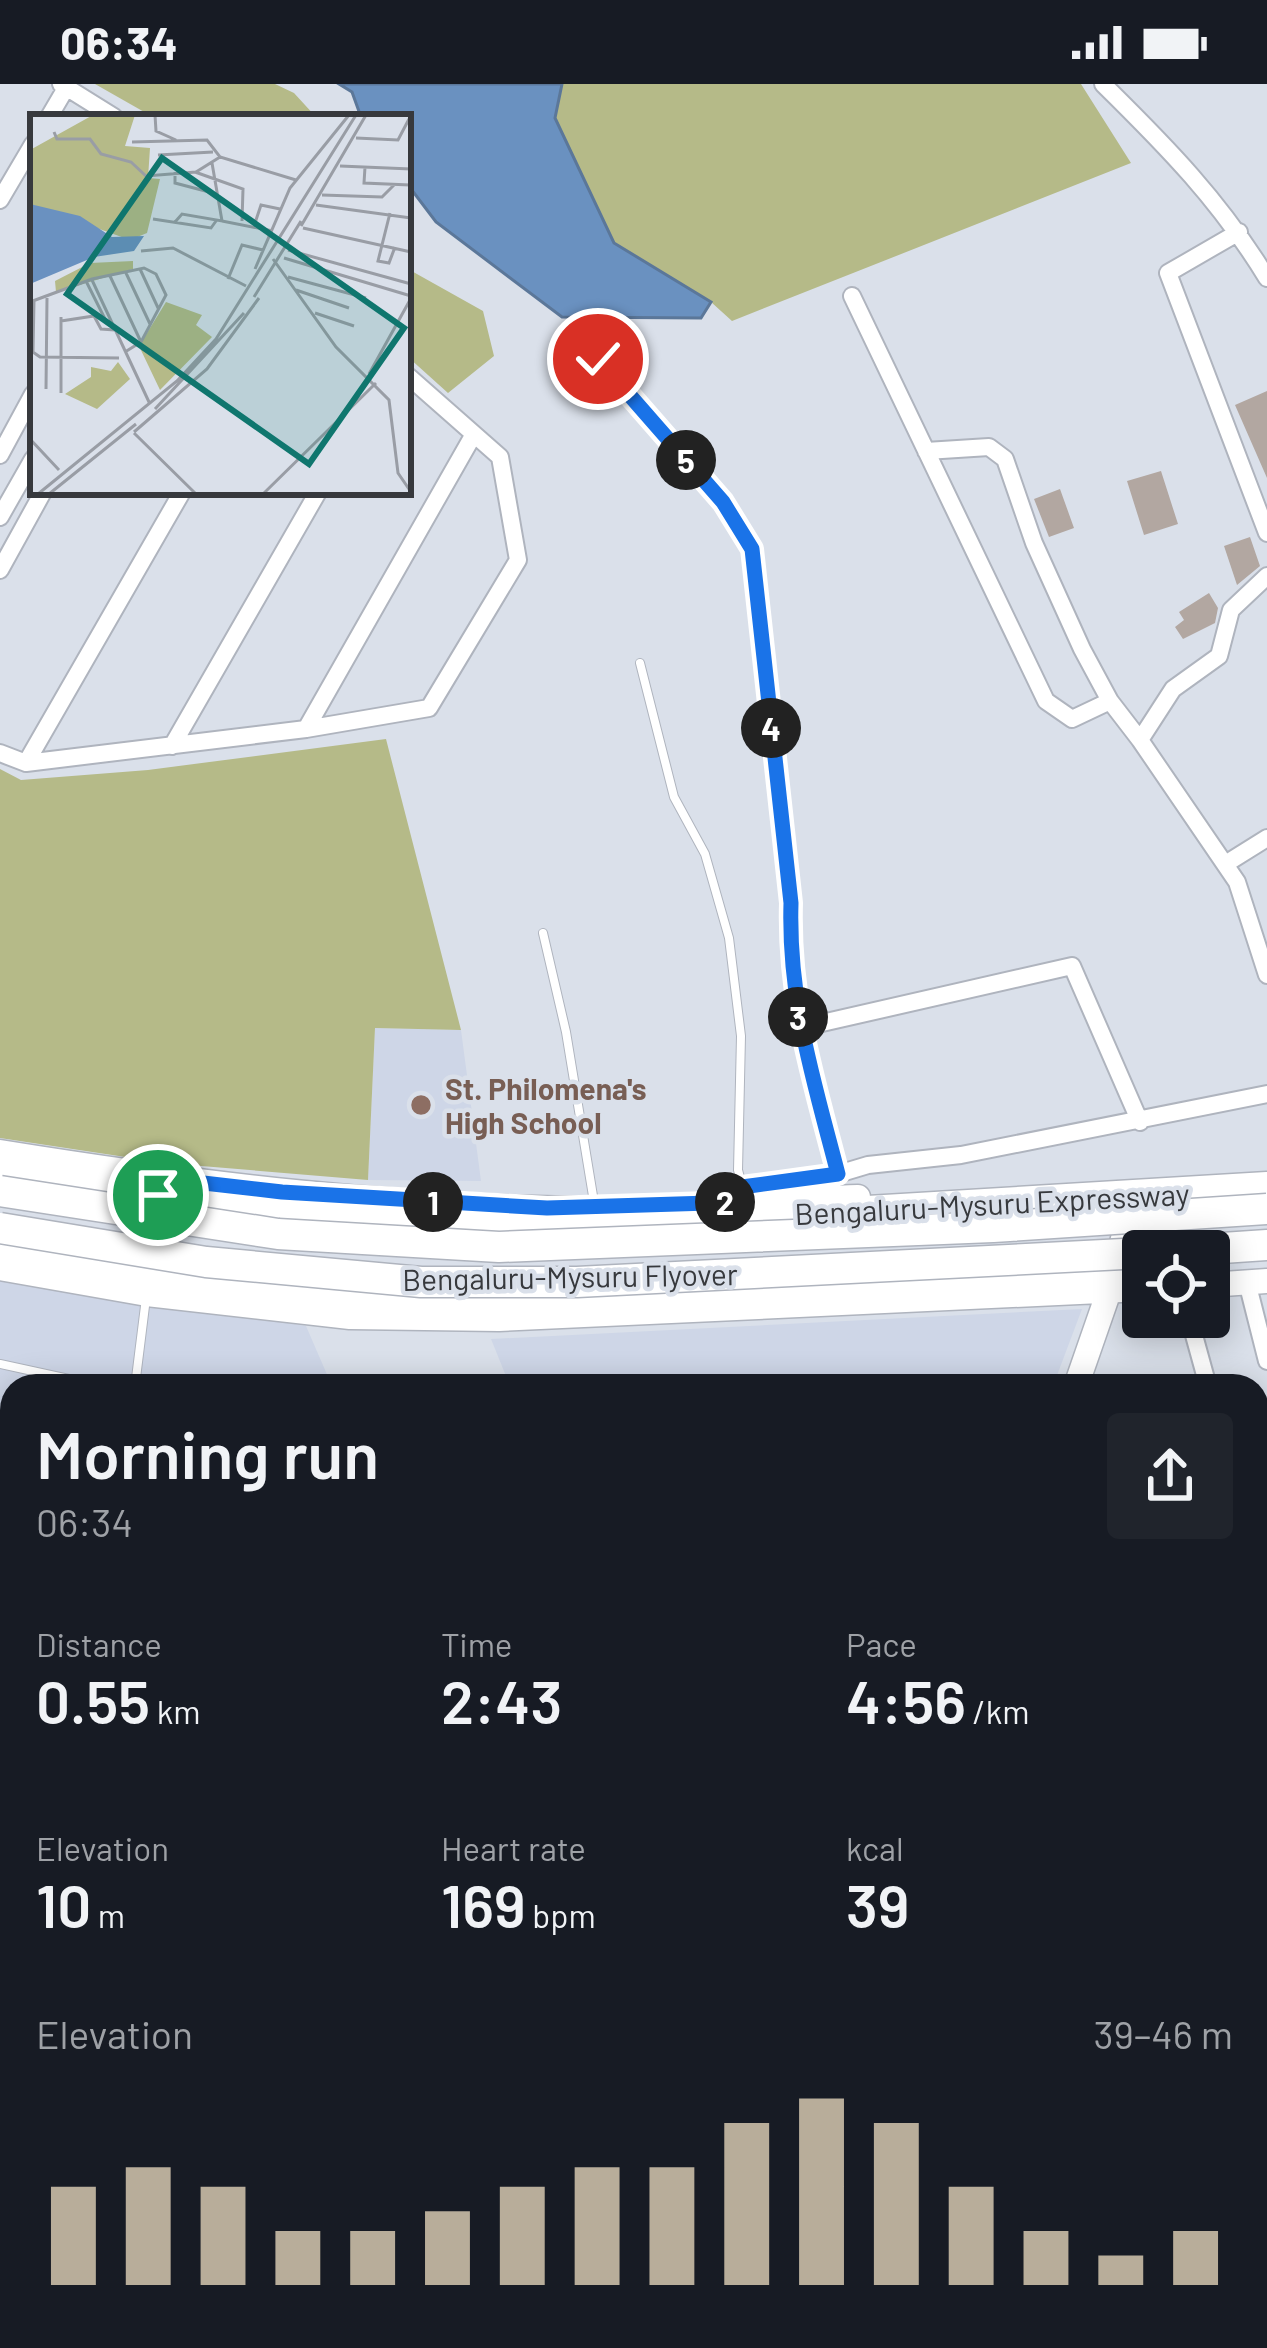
<!DOCTYPE html>
<meta charset="utf-8">
<style>
body{margin:0;font-family:Barlow,sans-serif;background:#20242c;color:#f1f3f6;height:100vh;display:flex;flex-direction:column;font-size:45px;white-space:nowrap}
*{box-sizing:border-box;margin:0}
p{font-size:39px;color:#9ea1a6}
.icon{flex:none;width:66px;height:66px;fill:none;stroke:currentColor;stroke-width:2;stroke-linecap:round;stroke-linejoin:round}
.map{position:relative;flex:1;overflow:hidden}
.drawer{position:absolute;left:0px;top:1290px;width:1269px;height:975px;display:flex;flex-direction:column;background:#171b24;border-radius:36px 36px 0 0;box-shadow:0 6px 30px #0003}
.drawer>*{flex:none}
.buttons{position:absolute;left:1122px;top:1146px;display:grid;gap:24px}
.buttons a{display:grid;place-items:center;width:108px;height:108px;border-radius:12px;background:#171b24;box-shadow:0 6px 30px #0003;font-size:60px}
.pin{position:absolute;display:grid;place-items:center;width:102px;height:102px;color:#fff;margin:-51px;border:6px solid #fff;border-radius:50%;box-shadow:0 3px 12px #0007}
.km{position:absolute;width:60px;height:60px;margin:-30px;border-radius:50%;background:#222;color:#fff;font-size:33px;line-height:60px;text-align:center}
.round{display:grid;place-items:center;flex:none;width:126px;height:126px;border-radius:12px;background:#20242c}
.head{display:flex;align-items:center;justify-content:space-between;height:204px;padding:0 36px}
h1{font-size:66px;font-weight:600;line-height:90px}
.figures{display:grid;grid-template-columns:repeat(3,1fr);gap:18px;height:204px;padding:12px 36px}
.figures div{display:grid;align-content:center}
.figures b{font-size:60px;font-weight:600}
.figures small{font-size:33px;font-weight:400}
.figures p{font-size:33px}
.chart{height:336px;padding:24px 36px}
.chart p{display:flex;justify-content:space-between}
.chart svg{width:100%;height:216px;margin-top:12px;stroke:#b8ad9a;stroke-width:6}
.status{display:flex;justify-content:space-between;align-items:center;height:84px;padding:0 60px;background:#171b24;direction:ltr}
.status svg{height:33px;fill:currentColor}
.map>svg:first-child{display:block}
.built{fill:#ced6e7}
.green{fill:#b5ba88}
.water{fill:#6a91c0;stroke:#5b7799;stroke-width:3}
.building{fill:#b2a7a1}
.lines{fill:none;stroke-linecap:round;stroke-linejoin:round}
.lane-casing{stroke:#afb4be;stroke-width:10}
.street-casing{stroke:#afb4be;stroke-width:20}
.secondary-casing{stroke:#afb4be;stroke-width:27}
.highway-casing{stroke:#afb4be;stroke-width:33}
.lane{stroke:#fff;stroke-width:8}
.street{stroke:#fff;stroke-width:16}
.secondary{stroke:#fff;stroke-width:24}
.highway{stroke:#fff;stroke-width:30}
.highway-bridge-casing{stroke:#afb4be;stroke-width:33;stroke-linecap:butt}
.highway-bridge{stroke:#fff;stroke-width:30}
.route-casing{stroke:#fff;stroke-width:24}
.route{stroke:#1a73e8;stroke-width:15}
.education-dot{fill:#8d6e63;stroke:#dae0ea;stroke-width:4.5}
.labels{text-anchor:middle;dominant-baseline:central;stroke-width:9;stroke-linejoin:round;paint-order:stroke}
.education-label{font-size:30px;font-weight:bold;fill:#785e54;stroke:#dae0ea;text-anchor:start}
.street-label{font-size:30px;fill:#37393d;stroke:#dae0ea}
.inset-road{fill:none;stroke:#999da5;stroke-width:3}
.view{fill:#0f766e;fill-opacity:0.15;stroke:#0f766e;stroke-width:6}
.inset-edge{fill:none;stroke:#37393d;stroke-width:6}
</style>
<div class="status"><b>06:34</b><svg viewBox="0 0 49 12"><path d="M0 12V9h3v3zM5 12V6h3v6zM10 12V3h3v9zM15 12V0h3v12zM26 1h20v11H26zM47 4h2v5h-2z"/></svg></div>
<div class="map">
<svg width="1267" height="2264" viewBox="0 0 1267 2264">
<rect width="100%" height="100%" fill="#dae0ea"/>
<path class="built" d="M375 944 461 946 481 1097 368 1096Z
M0 1190 306 1242 332 1302H12V2253H792V2264H0Z
M1082 1225 1053 1302H510L491 1255Z"/>
<path class="green" d="M95 0H275L294 9 316 33H153Z
M562 0H1081L1131 79 732 237 711 218 614 159 555 34Z
M408 185 483 227 494 272 448 309 408 273Z
M386 655 461 946 375 944 368 1096 165 1079 0 1054V685L21 696 148 686Z"/>
<path class="water" d="M339 0H562L555 34 614 159 711 218 701 234 562 233 436 138 408 101V33H361L352 8Z"/>
<path class="building" d="M1267 307V394L1235 321Z
M1161 387 1178 440 1144 451 1127 397Z
M1060 405 1074 444 1049 453 1034 415Z
M1250 453 1260 482 1237 501 1224 462Z
M1209 509 1218 524 1215 539 1183 555 1175 543 1184 536 1179 528Z"/>
<g class="lines">
<defs>
<path id="lane" d="M640 579 674 713 705 770 729 854 741 952 738 1086 742 1101
M543 849 566 948 594 1118
M0 1280 101 1302
M135 1302 146 1214
M0 1444 12 1446
M0 1592 12 1594
M0 1791 12 1794
M4 1873 12 1836
M104 2264 105 2253"/>
<path id="street" d="M61 0 114 33
M1103 0C1167 63 1220 117 1267 194
M49 33 66 4
M0 116 33 60
M1239 148 1168 189 1267 449
M852 212 1046 617 1072 635 1110 617
M598 276 723 417 753 465 792 819C788 917 814 997 838 1090
M926 367 989 363 1005 375 1034 459 1082 565 1110 617 1140 656 1173 605 1219 572 1231 526 1267 492
M0 371 33 310
M0 433 33 375
M0 486 43 408
M306 645 474 350
M1140 656 1237 798 1267 891
M172 662 318 408
M0 669 26 679 306 645 429 624 518 476 500 373 408 292
M26 679 182 408
M1227 779 1267 754
M800 944 1072 882 1140 1038
M743 1118 742 1103 838 1090 868 1081 961 1071 1267 1010
M1247 1198 1267 1277
M1189 1233 1208 1302
M1257 1473 1267 1506
M1257 1790 1267 1821
M1257 2229 1267 2227
M1029 2253 1063 2260 1104 2253"/>
<path id="secondary" d="M0 1068C199 1100 400 1125 602 1125 687 1125 773 1116 858 1113
M0 1184 147 1210 350 1233 499 1235 1143 1205
M1209 1201 1267 1197
M1076 1302 1109 1207 1132 1121
M0 2180 12 2182
M397 2253 457 2264
M819 2264 821 2253"/>
<path id="highway" d="M0 1087 286 1127 457 1140 666 1139 1267 1103
M0 1163 296 1209 486 1217 1143 1185
M1178 1167 1267 1161"/>
</defs>
<use href="#lane" class="lane-casing"/>
<use href="#street" class="street-casing"/>
<use href="#secondary" class="secondary-casing"/>
<use href="#highway" class="highway-casing"/>
<use href="#lane" class="lane"/>
<use href="#street" class="street"/>
<use href="#secondary" class="secondary"/>
<use href="#highway" class="highway"/>
<defs>
<path id="highway-bridge" d="M0 1107 278 1150 499 1163 993 1143 1267 1125
M0 1144 206 1178 421 1198H577L1143 1169"/>
</defs>
<use href="#highway-bridge" class="highway-bridge-casing"/>
<use href="#highway-bridge" class="highway-bridge"/>
</g>
<g class="lines">
<defs>
<path id="route" d="M158 1111 160 1094 282 1108 547 1124 742 1118V1103L838 1090C814 997 788 917 791 819L752 465 723 418 598 275"/>
</defs>
<use href="#route" class="route-casing"/>
<use href="#route" class="route"/>
</g>
<circle class="education-dot" cx="421" cy="1021" r="12"/>
<g class="labels">
<g class="education-label">
<text x="445" y="1004">St. Philomena's<tspan x="445" dy="34">High School</tspan></text>
</g>
<g class="street-label">
<text transform="translate(992 1119) rotate(-3)">Bengaluru-Mysuru Expressway</text>
<text transform="translate(570 1192) rotate(-1)">Bengaluru-Mysuru Flyover</text>
</g>
</g>
<g transform="translate(30 30)">
<rect width="381" height="381" fill="#dae0ea"/>
<path d="M63 1H105L95 32 120 34 118 64 130 65 117 119 100 126 0 90V36ZM103 147V155L26 178 25 167 60 149ZM136 188 172 201 166 211 182 223 130 276 109 232ZM88 248 100 265 67 295 35 280 61 263V253L81 257Z" fill="#b5ba88"/>
<path d="M0 90 50 102 82 123 114 122 104 137 64 143 0 170Z" fill="#6a91c0"/>
<path class="inset-road" d="M125 1 126 17 146 26M24 18 27 25H60L71 40 101 48 116 62 166 58 190 43M326 24 368 26 379 5M102 28 177 26 190 43 266 66M128 41 183 38M310 52 381 55M335 53 334 69 380 71M145 58V69L183 79M165 58 213 75 212 107M292 81 352 83 365 70M286 91 381 104M360 99 348 147 359 149 365 133M123 105 181 114 186 107M192 107 243 117M145 108 152 100 192 107 182 49M225 109 231 91 250 95M271 112 336 1M273 114 381 138M258 136 381 170M111 137 143 134 216 172M254 144 381 182M243 145 306 233 359 286 368 359 381 378M110 155 129 196M225 155 260 74 319 1M96 159 120 210M80 162 111 228M258 163 336 184M198 165 212 131 233 136M62 166 119 288M56 167 76 207M266 176 319 194M224 183 271 107M0 188 62 165 114 154 126 160 136 181 111 228 95 238M285 199 324 212M31 207 64 202 71 215 85 216M0 236 10 243 89 244M3 237 4 187M339 260 380 186M16 275 17 184M31 279V203M125 295 214 199M104 318 177 255 229 184M104 319 166 380M0 325 29 356M8 380 147 267 186 225 326 1M19 380 106 310M233 380 346 269"/>
<path class="view" d="M132 44 374 214 279 350 37 180Z"/>
<rect width="381" height="381" class="inset-edge"/>
</g>
</svg>
<div class="buttons">
<a><svg class="icon" aria-label="locate" viewBox="0 0 24 24"><circle cx="12" cy="12" r="6"/><path d="M12 2v4M12 18v4M2 12h4M18 12h4"/></svg></a>
</div>
<div class="pin" style="left:158px;top:1111px;background:#1e9e55"><svg class="icon" aria-label="arrive" viewBox="0 0 24 24"><path d="M6 21V4h12l-3 4 3 4H6"/></svg></div>
<div class="pin" style="left:598px;top:275px;background:#d93025"><svg class="icon" aria-label="check" viewBox="0 0 24 24"><path d="M5 12l5 5 9-10"/></svg></div>
<b class="km" style="left:433px;top:1118px">1</b>
<b class="km" style="left:725px;top:1118px">2</b>
<b class="km" style="left:798px;top:933px">3</b>
<b class="km" style="left:771px;top:644px">4</b>
<b class="km" style="left:686px;top:376px">5</b>
<section class="drawer">
<div class="head"><div><h1>Morning run</h1><p>06:34</p></div><a class="round"><svg class="icon" aria-label="share" viewBox="0 0 24 24"><path d="M12 15V3M7 8l5-5 5 5M5 13v7h14v-7"/></svg></a></div>
<div class="figures">
<div><p>Distance</p><b>0.55<small> km</small></b></div>
<div><p>Time</p><b>2:43</b></div>
<div><p>Pace</p><b>4:56<small> /km</small></b></div>
</div>
<div class="figures">
<div><p>Elevation</p><b>10<small> m</small></b></div>
<div><p>Heart rate</p><b>169<small> bpm</small></b></div>
<div><p>kcal</p><b>39</b></div>
</div>
<div class="chart"><p><span>Elevation</span>39–46 m</p>
<svg viewBox="0 0 160 44" preserveAspectRatio="none"><path d="M5 44V24M15 44V20M25 44V24M35 44V33M45 44V33M55 44V29M65 44V24M75 44V20M85 44V20M95 44V11M105 44V6M115 44V11M125 44V24M135 44V33M145 44V38M155 44V33"/></svg>
</div>
</section>
</div>
